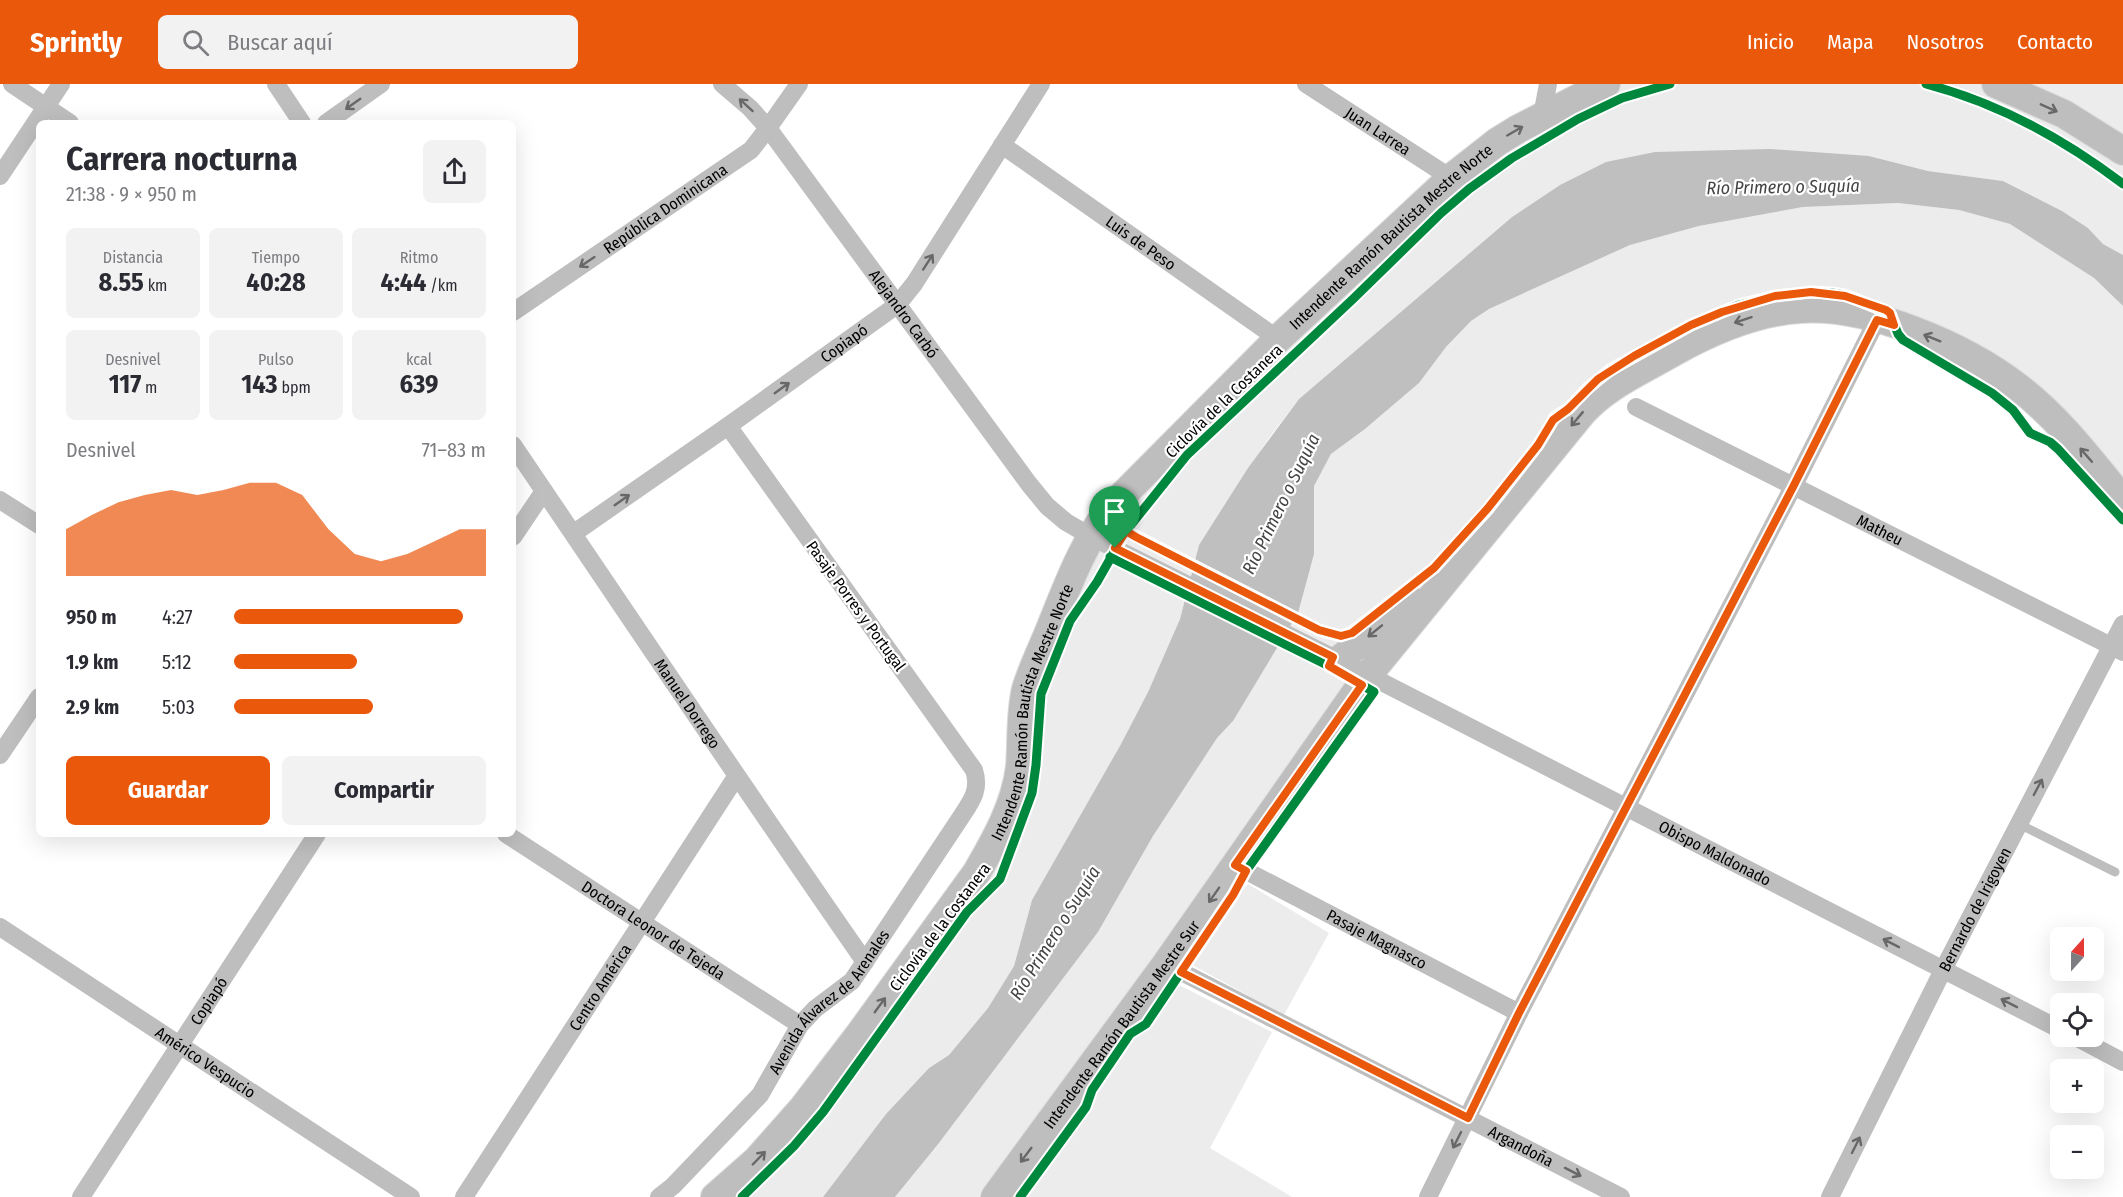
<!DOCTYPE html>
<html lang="es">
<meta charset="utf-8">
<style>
body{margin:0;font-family:"Fira Sans Condensed",sans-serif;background:#f2f2f3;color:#2b2b33;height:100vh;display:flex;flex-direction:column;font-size:22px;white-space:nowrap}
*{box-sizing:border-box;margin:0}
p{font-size:20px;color:#7c7c81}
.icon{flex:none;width:33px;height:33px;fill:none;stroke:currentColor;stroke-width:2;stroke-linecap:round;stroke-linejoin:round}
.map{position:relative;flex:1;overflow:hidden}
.side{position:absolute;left:36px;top:36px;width:480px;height:717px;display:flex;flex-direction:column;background:#fff;border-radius:9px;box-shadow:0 6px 24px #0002}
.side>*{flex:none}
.needle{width:39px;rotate:21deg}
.fabs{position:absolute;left:2050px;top:843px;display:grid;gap:12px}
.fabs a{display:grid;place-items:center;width:54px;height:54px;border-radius:9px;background:#fff;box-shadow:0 6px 24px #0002;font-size:30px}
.pin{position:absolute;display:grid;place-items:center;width:51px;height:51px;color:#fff;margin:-62px -26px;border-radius:50% 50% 50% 0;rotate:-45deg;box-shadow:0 0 6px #0007}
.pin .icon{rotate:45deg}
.round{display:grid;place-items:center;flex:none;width:63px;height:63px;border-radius:9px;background:#f2f2f3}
.summary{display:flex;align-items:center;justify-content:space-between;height:102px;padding:0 30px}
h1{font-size:33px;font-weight:700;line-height:45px}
.figures{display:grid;grid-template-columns:repeat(3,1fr);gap:9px;height:102px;padding:6px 30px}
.figures div{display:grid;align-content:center;border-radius:9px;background:#f2f2f3;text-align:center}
.figures b{font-size:26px;font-weight:700}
.figures small{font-size:16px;font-weight:400}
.figures p{font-size:16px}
.chart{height:168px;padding:12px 30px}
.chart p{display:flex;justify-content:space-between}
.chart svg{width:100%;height:108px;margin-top:6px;fill:#ea580c;opacity:.7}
.button{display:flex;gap:12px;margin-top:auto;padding:12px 30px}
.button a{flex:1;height:69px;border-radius:9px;background:#ea580c;color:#fff;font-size:24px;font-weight:700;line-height:69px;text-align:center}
.button a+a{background:#f2f2f3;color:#2b2b33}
ul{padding:0 30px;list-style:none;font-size:20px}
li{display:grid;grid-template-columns:96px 72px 1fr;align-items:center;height:45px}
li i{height:15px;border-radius:8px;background:#ea580c}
header{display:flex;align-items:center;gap:36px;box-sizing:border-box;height:84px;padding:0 30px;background:#ea580c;color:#fff}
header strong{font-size:28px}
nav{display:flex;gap:33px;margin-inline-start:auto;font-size:21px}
.search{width:420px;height:54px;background:#f2f2f3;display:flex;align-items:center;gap:15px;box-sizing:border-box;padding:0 21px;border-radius:9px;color:#7c7c81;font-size:22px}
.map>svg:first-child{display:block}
.green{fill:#ececec}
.water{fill:#bfbfbf}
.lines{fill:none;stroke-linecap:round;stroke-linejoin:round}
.primary-casing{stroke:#dbdbdb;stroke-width:30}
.service{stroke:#bebebe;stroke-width:9}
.minor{stroke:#bebebe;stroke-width:18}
.primary{stroke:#bebebe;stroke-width:28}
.cycleway-casing{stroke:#fff;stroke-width:13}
.cycleway{stroke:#00873e;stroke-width:9}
.oneway{stroke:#686868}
.route-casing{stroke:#fff;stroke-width:12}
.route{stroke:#ea580c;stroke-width:8}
.labels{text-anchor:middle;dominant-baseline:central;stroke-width:4.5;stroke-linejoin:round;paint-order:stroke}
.street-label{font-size:16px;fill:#000;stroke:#fff}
.water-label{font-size:18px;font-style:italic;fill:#444;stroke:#fff}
</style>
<header>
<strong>Sprintly</strong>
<div class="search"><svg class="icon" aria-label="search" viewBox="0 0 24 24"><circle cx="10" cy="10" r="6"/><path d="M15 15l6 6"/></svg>Buscar aquí</div>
<nav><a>Inicio</a><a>Mapa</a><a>Nosotros</a><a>Contacto</a></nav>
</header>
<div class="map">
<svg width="2123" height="1113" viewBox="0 0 2123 1113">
<rect width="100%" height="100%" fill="#fff"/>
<path class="green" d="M1606 0H1996L2123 67V171L2103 160 2088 144 2062 127 2003 97 1928 87 1869 72 1560 101 1512 133 1299 315 1269 354 1199 461 1180 535 1148 608 1121 660 1032 816 1014 882 988 924 949 971 929 984 886 1030 823 1113H715L993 760 1023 621 1090 452 1451 94Z
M2016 0H2123V58Z
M1898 119 1959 126 2010 140 2094 194 2123 222V416L2086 370 1940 257 1778 228 1582 329 995 1113H895L939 1059 1098 848 1153 752 1217 653 1233 637 1314 470V402L1331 370 1365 345 1419 299 1446 263 1471 237 1489 225 1630 161 1699 142 1803 123Z
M1248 800 1329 849 1284 931 1183 876Z
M1175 899 1272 948 1210 1064 1292 1113H1004Z"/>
<path class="water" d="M1770 65 1869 72 1928 87 2003 97 2062 127 2088 144 2103 160 2123 171V222L2094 194 2010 140 1959 126 1898 119 1803 123 1699 142 1630 161 1489 225 1471 237 1446 263 1419 299 1365 345 1331 370 1314 402V470L1298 529 1233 637 1217 654 1153 752 1098 848 939 1059 895 1113H823L886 1030 929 984 949 971 988 924 1014 882 1032 816 1121 660 1148 608 1180 535 1199 461 1248 384 1299 315 1512 133 1560 101 1606 78 1655 68Z"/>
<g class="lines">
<defs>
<g id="primary">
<path d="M1996 0 2064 30 2123 67"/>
<path d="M1339 576 1412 517"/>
<path id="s16" d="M715 1113 757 1076 803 1024 859 951 977 788C996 755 1015 722 1020 683 1022 657 1020 630 1026 605 1032 585 1042 565 1050 545 1067 503 1083 459 1111 423L1278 255 1451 94 1497 58 1518 45 1606 0"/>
<path id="s17" d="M995 1113 1166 880 1368 591 1582 329C1606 302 1641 287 1672 269 1711 247 1754 228 1800 225 1868 220 1965 262 2018 303 2059 334 2091 377 2123 416"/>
</g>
</defs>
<use href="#primary" class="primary-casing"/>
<path class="service" d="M2019 740 2115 788"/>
<g class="minor">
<path d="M12 0 70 39"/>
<path d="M276 0 302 39"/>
<path id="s1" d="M722 0 750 24 768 44 1029 400 1047 422 1066 438 1090 452 1368 591 2061 946"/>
<path id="s2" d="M1306 0 1451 94"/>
<path d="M1542 32 1548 0"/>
<path d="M326 39 381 0"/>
<path id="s3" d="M1002 61 1278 255"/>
<path d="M0 92 61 0"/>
<path id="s4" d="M513 228 751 66 768 44 799 0"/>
<path id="s5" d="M1636 323 2123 568"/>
<path id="s6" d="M513 361C630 534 746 707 865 878"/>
<path d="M0 416 39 441"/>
<path id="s7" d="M574 449 728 342 897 221 914 200 1041 0"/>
<path d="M513 453 544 407"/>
<path d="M0 671 39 613"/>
<path id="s8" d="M506 750 800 941"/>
<path id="s9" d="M1235 781 1519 929"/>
<path id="s10" d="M0 843 411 1113"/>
<path id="s11" d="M1166 880 1621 1113"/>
<path d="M2074 952 2123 978"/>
<path id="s12" d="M81 1113 317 750"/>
<path id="s13" d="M464 1113 736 693"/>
<path id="s14" d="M659 1113 673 1102 760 1011 800 941 815 925 852 897 963 730C973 715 980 704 974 686L728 342"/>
<path d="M1428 1113 1519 929 1793 403 1877 236"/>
<path id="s15" d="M1830 1113 1943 886 2123 540"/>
</g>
<use href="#primary" class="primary"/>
<defs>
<path id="cycleway" d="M1926 0C1998 19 2064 55 2123 100
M1126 447 1319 546 1341 552 1352 548 1434 484 1488 425 1538 361 1555 333 1568 325 1588 304 1610 286 1691 241 1739 221 1775 212 1811 208 1832 209 1845 211 1890 229 1898 250 1903 256 1992 309 2013 326 2030 349 2050 358 2058 365 2123 436
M742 1113 794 1062 823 1028 967 828 1000 795 1032 709 1036 681 1041 610 1070 537 1097 498 1126 447 1187 371 1353 215 1441 129 1469 105 1512 74 1578 35 1622 14 1670 0
M1020 1113 1086 1023 1092 1006 1130 950 1146 940 1233 811 1246 787 1374 608 1329 582 1110 473"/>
</defs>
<use href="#cycleway" class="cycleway-casing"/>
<use href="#cycleway" class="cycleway"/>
</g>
<defs><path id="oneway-shaft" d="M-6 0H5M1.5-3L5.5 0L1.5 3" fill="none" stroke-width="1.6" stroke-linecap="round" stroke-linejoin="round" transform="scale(1.5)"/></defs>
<g class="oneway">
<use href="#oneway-shaft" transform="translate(353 20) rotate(145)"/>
<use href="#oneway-shaft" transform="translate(746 21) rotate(-138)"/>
<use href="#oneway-shaft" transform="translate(2049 24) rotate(24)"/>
<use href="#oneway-shaft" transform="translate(1515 47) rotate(-30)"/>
<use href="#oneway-shaft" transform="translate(587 178) rotate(146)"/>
<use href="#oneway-shaft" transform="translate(928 178) rotate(-57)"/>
<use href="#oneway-shaft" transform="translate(1743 236) rotate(162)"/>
<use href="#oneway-shaft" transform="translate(1932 254) rotate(-158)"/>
<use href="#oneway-shaft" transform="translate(782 304) rotate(-36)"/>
<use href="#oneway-shaft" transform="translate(1577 335) rotate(130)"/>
<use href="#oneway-shaft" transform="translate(2086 371) rotate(-131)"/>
<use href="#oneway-shaft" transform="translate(622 416) rotate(-35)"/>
<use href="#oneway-shaft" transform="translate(1375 547) rotate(141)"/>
<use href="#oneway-shaft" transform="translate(2038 703) rotate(-62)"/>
<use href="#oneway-shaft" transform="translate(1214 811) rotate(125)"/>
<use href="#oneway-shaft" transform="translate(1891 859) rotate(-153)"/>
<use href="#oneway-shaft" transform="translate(2009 919) rotate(-153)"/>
<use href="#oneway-shaft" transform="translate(880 921) rotate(-54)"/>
<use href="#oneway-shaft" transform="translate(1457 1056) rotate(117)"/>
<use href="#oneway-shaft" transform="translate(1856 1061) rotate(-63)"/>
<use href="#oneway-shaft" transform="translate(1026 1071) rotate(127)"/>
<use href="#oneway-shaft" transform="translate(759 1074) rotate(-46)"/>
<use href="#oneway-shaft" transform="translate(1573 1088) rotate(27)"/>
</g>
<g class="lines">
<defs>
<path id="route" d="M1811 208 1845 212 1886 226 1890 229 1894 241 1877 236 1793 403 1519 929 1468 1034 1181 888 1233 811 1246 787 1235 781 1362 601 1329 582 1333 573 1115 464 1126 447 1136 453 1319 546 1341 552 1352 549 1434 484 1488 424 1538 361 1553 336 1568 325 1598 295 1634 272 1691 241 1722 228 1775 212Z"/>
</defs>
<use href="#route" class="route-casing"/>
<use href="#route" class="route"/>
</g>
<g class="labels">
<g class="street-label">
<text stroke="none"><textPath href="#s2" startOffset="86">Juan Larrea</textPath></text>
<text stroke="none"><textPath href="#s4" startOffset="184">República Dominicana</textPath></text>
<text stroke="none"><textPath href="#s16" startOffset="1202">Intendente Ramón Bautista Mestre Norte</textPath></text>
<text stroke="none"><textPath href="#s3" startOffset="170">Luis de Peso</textPath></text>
<text stroke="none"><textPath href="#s1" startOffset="294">Alejandro Carbó</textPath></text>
<text stroke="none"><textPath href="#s7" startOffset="330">Copiapó</textPath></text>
<text transform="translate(1224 317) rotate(-44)">Ciclovía de la Costanera</text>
<text stroke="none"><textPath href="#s5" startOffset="273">Matheu</textPath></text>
<text transform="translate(856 522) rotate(54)">Pasaje Porres y Portugal</text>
<text stroke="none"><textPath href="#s6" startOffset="312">Manuel Dorrego</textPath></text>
<text stroke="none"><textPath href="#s16" startOffset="590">Intendente Ramón Bautista Mestre Norte</textPath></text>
<text stroke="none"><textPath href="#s1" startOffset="1287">Obispo Maldonado</textPath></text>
<text stroke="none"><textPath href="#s15" startOffset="322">Bernardo de Irigoyen</textPath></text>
<text transform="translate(940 843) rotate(-53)">Ciclovía de la Costanera</text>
<text stroke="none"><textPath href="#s8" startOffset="176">Doctora Leonor de Tejeda</textPath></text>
<text stroke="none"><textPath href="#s9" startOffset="160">Pasaje Magnasco</textPath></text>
<text stroke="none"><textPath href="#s13" startOffset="250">Centro América</textPath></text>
<text stroke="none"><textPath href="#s12" startOffset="234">Copiapó</textPath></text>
<text stroke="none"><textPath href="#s14" startOffset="261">Avenida Álvarez de Arenales</textPath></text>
<text stroke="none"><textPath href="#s17" startOffset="214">Intendente Ramón Bautista Mestre Sur</textPath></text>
<text stroke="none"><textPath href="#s10" startOffset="246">Américo Vespucio</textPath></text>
<text stroke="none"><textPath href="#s11" startOffset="399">Argandoña</textPath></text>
</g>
<g class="water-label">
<text transform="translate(1783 103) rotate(-1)">Río Primero o Suquía</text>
<text transform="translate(1281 420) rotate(-64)">Río Primero o Suquía</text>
<text transform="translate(1055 849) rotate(-58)">Río Primero o Suquía</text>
</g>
</g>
</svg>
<div class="fabs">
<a><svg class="needle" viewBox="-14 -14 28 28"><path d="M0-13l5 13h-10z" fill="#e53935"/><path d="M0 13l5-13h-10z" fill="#7c7c81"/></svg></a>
<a><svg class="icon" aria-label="locate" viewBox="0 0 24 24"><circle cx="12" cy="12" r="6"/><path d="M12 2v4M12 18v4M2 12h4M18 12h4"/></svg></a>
<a>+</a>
<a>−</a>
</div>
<div class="pin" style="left:1115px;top:464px;background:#1e9e55"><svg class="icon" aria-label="arrive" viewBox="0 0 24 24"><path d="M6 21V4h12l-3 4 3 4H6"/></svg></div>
<section class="side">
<div class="summary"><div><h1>Carrera nocturna</h1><p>21:38 · 9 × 950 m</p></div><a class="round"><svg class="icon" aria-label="share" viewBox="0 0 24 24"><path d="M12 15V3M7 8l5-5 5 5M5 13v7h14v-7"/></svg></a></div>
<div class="figures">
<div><p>Distancia</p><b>8.55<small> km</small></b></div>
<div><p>Tiempo</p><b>40:28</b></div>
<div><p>Ritmo</p><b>4:44<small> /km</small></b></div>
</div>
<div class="figures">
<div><p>Desnivel</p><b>117<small> m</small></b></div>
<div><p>Pulso</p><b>143<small> bpm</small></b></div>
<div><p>kcal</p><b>639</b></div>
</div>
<div class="chart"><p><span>Desnivel</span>71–83 m</p>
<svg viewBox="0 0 160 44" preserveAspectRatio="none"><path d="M0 44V25L10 19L20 14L30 11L40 9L50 11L60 9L70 6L80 6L90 11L100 25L110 35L120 38L130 35L140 30L150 25L160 25V44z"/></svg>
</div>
<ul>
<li><b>950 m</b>4:27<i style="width:91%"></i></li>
<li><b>1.9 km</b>5:12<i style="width:49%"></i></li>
<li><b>2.9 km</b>5:03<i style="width:55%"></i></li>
</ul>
<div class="button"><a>Guardar</a><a>Compartir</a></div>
</section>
</div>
